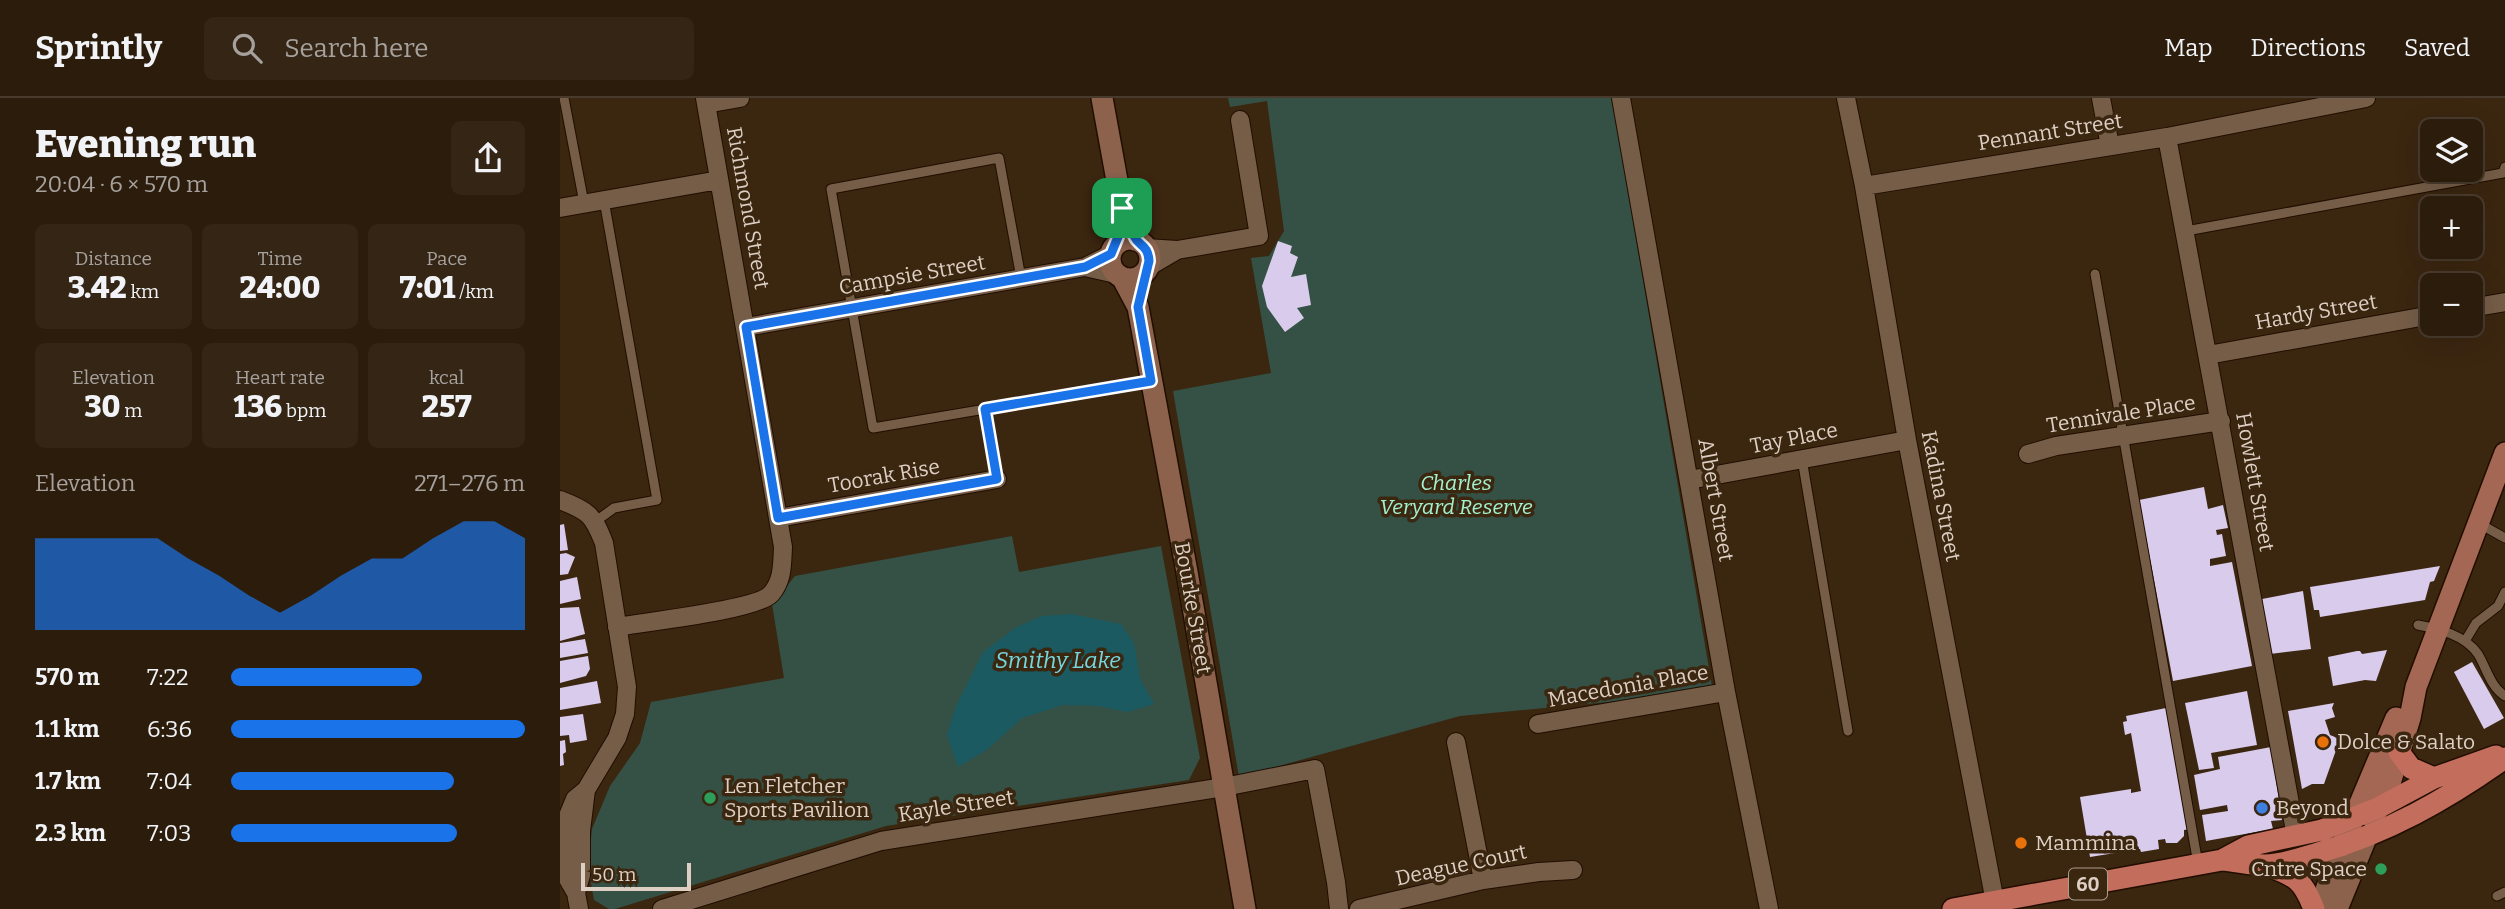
<!DOCTYPE html>
<meta charset="utf-8">
<style>
body{margin:0;font-family:Bitter,serif;background:#342515;color:#f1f3f6;height:100vh;display:flex;flex-direction:column;font-size:26px;white-space:nowrap}
*{box-sizing:border-box;margin:0}
p{font-size:23px;color:#a6a19d}
.icon{flex:none;width:38px;height:38px;fill:none;stroke:currentColor;stroke-width:2;stroke-linecap:round;stroke-linejoin:round}
.map{position:relative;flex:1;overflow:hidden}
.drawer{display:flex;flex-direction:column;background:#2c1c0c;width:560px}
.drawer>*{flex:none}
.controls{position:absolute;left:1860px;top:21px;display:grid;gap:14px}
.controls a{display:grid;place-items:center;width:63px;height:63px;border-radius:10px;background:#2c1c0c;box-shadow:0 7px 28px #0002,0 0 0 2px #483a2d;font-size:35px}
.scale{position:absolute;left:21px;bottom:18px;width:110px;box-sizing:border-box;padding-left:7px;border:4px solid #ddcfc3;border-top:0;font-size:19px;line-height:24px;white-space:nowrap;color:#ddcfc3;-webkit-text-stroke:5px #3b2610;paint-order:stroke}
.pin{position:absolute;display:grid;place-items:center;width:60px;height:60px;color:#fff;margin:-30px;border-radius:14px;box-shadow:0 4px 10px #0006}
.round{display:grid;place-items:center;flex:none;width:74px;height:74px;border-radius:10px;background:#342515}
.headline{display:flex;align-items:center;justify-content:space-between;height:119px;padding:0 35px}
h1{font-size:38px;font-weight:800;line-height:52px}
.stats{display:grid;grid-template-columns:repeat(3,1fr);gap:10px;height:119px;padding:7px 35px}
.stats div{display:grid;align-content:center;border-radius:10px;background:#342515;text-align:center}
.stats b{font-size:30px;font-weight:800}
.stats small{font-size:19px;font-weight:400}
.stats p{font-size:19px}
.chart{height:196px;padding:14px 35px}
.chart p{display:flex;justify-content:space-between}
.chart svg{width:100%;height:126px;margin-top:7px;fill:#1a73e8;opacity:.7}
ul{padding:0 35px;list-style:none;font-size:23px}
li{display:grid;grid-template-columns:112px 84px 1fr;align-items:center;height:52px}
li i{height:18px;border-radius:9px;background:#1a73e8}
header{display:flex;align-items:center;gap:42px;box-sizing:border-box;height:98px;padding:0 35px;background:#2c1c0c;border-bottom:2px solid #483a2d}
header strong{font-size:33px}
nav{display:flex;gap:38px;margin-inline-start:auto;font-size:24px}
.search{width:490px;height:63px;background:#342515;display:flex;align-items:center;gap:18px;box-sizing:border-box;padding:0 24px;border-radius:10px;color:#a6a19d;font-size:26px}
main{display:flex;flex:1;min-height:0}
.map>svg:first-child{display:block}
.green{fill:#355145}
.water{fill:#1a5a60}
.building{fill:#d9cbeb}
.lines{fill:none;stroke-linecap:round;stroke-linejoin:round}
.lane-casing{stroke:#210e00;stroke-width:11}
.street-casing{stroke:#210e00;stroke-width:20}
.secondary-casing{stroke:#210e00;stroke-width:24}
.primary-casing{stroke:#210e00;stroke-width:24}
.highway-casing{stroke:#210e00;stroke-width:24}
.lane{stroke:#755d47;stroke-width:9}
.street{stroke:#755d47;stroke-width:18}
.secondary{stroke:#8c624d;stroke-width:21}
.primary{stroke:#a46754;stroke-width:21}
.highway{stroke:#c36d5c;stroke-width:21}
.route-casing{stroke:#fff;stroke-width:14}
.route{stroke:#1a73e8;stroke-width:9}
.food-dot{fill:#e8710a;stroke:#3b2610;stroke-width:2.5}
.leisure-dot{fill:#2e9e5b;stroke:#3b2610;stroke-width:2.5}
.shop-dot{fill:#3f7fe0;stroke:#3b2610;stroke-width:2.5}
.labels{text-anchor:middle;dominant-baseline:central;stroke-width:7;stroke-linejoin:round;paint-order:stroke}
.shield{fill:#3b2610;stroke:#ac9c8d;stroke-width:2}
.shield-label{font-size:19px;font-weight:bold;fill:#ddcfc3}
.street-label{font-size:21px;fill:#ddcfc3;stroke:#3b2610}
.park-label{font-size:21px;font-style:italic;fill:#a2f2cf;stroke:#3b2610}
.poi-label{font-size:21px;fill:#ddcfc3;stroke:#3b2610;text-anchor:start}
.water-label{font-size:23px;font-style:italic;fill:#74d6df;stroke:#3b2610}
</style>
<header>
<strong>Sprintly</strong>
<div class="search"><svg class="icon" aria-label="search" viewBox="0 0 24 24"><circle cx="10" cy="10" r="6"/><path d="M15 15l6 6"/></svg>Search here</div>
<nav><a>Map</a><a>Directions</a><a>Saved</a></nav>
</header>
<main>
<section class="drawer">
<div class="headline"><div><h1>Evening run</h1><p>20:04 · 6 × 570 m</p></div><a class="round"><svg class="icon" aria-label="share" viewBox="0 0 24 24"><path d="M12 15V3M7 8l5-5 5 5M5 13v7h14v-7"/></svg></a></div>
<div class="stats">
<div><p>Distance</p><b>3.42<small> km</small></b></div>
<div><p>Time</p><b>24:00</b></div>
<div><p>Pace</p><b>7:01<small> /km</small></b></div>
</div>
<div class="stats">
<div><p>Elevation</p><b>30<small> m</small></b></div>
<div><p>Heart rate</p><b>136<small> bpm</small></b></div>
<div><p>kcal</p><b>257</b></div>
</div>
<div class="chart"><p><span>Elevation</span>271–276 m</p>
<svg viewBox="0 0 160 44" preserveAspectRatio="none"><path d="M0 44V12L10 12L20 12L30 12L40 12L50 19L60 25L70 32L80 38L90 32L100 25L110 19L120 19L130 12L140 6L150 6L160 12V44z"/></svg>
</div>
<ul>
<li><b>570 m</b>7:22<i style="width:65%"></i></li>
<li><b>1.1 km</b>6:36<i style="width:100%"></i></li>
<li><b>1.7 km</b>7:04<i style="width:76%"></i></li>
<li><b>2.3 km</b>7:03<i style="width:77%"></i></li>
</ul>
</section>
<div class="map">
<svg width="1945" height="811" viewBox="0 0 1945 811">
<rect width="100%" height="100%" fill="#3b2610"/>
<path class="green" d="M668 0H1052L1153 594 900 618 679 679 613 293 711 275 691 160 709 158 724 133 707 3 670 9Z
M452 438 459 474 601 448 640 660 629 682 326 728 55 811H49L34 802 28 768 32 731 50 688 80 645 91 604 224 580 212 506 235 478Z"/>
<path class="water" d="M511 516 561 526 574 545 580 581 594 606 568 614 538 608 503 607 462 620 428 651 398 669 387 637 396 608 423 554 455 530 482 518Z"/>
<path class="building" d="M718 143 732 148 730 155 738 159 731 179 746 176 751 207 737 210 744 220 725 234 707 209 702 188Z
M1644 389 1648 411 1663 407 1668 430 1656 432 1657 437 1662 436 1666 458 1650 461V468L1672 464 1692 568 1613 583 1579 402Z
M4 426 8 452 0 453V427Z
M6 455 15 459 8 476 0 477V456Z
M1880 468 1874 483 1870 484 1865 502 1760 519 1759 512H1754L1750 489Z
M17 479 21 501 0 506V483Z
M1743 493 1751 551 1710 556 1702 501Z
M19 509 25 536 0 543V510Z
M25 541 28 555 0 560V545Z
M1827 552 1816 583 1805 582 1773 588 1768 559 1797 553H1800L1802 556Z
M28 558 30 571 26 578 0 585V563Z
M1912 564 1944 620 1924 631 1894 574Z
M37 583 41 605 0 612V590Z
M1687 593 1697 647 1651 655 1654 670 1639 672 1625 605Z
M1774 605 1772 610 1775 619 1765 622 1770 637 1780 641 1764 686H1752L1742 691 1728 613Z
M1606 610 1630 731 1624 732V738L1617 745H1606L1605 741 1598 742 1599 751 1581 754 1580 751 1530 759 1520 699 1571 691V695L1581 693 1571 635 1565 637 1563 624 1567 623 1566 618Z
M23 616 27 642 10 645 9 637 0 638V619Z
M5 642 6 654 3 656 4 667 0 668V643Z
M1711 649 1722 722 1711 723 1713 731 1646 743 1642 717 1668 713 1667 707 1640 712 1634 677 1660 671 1658 659Z"/>
<g class="lines">
<defs>
<path id="lane" d="M4 0 24 105
M1626 133 1943 75 1945 69
M1535 176 1638 766
M461 180 439 60 271 91 313 330 591 283
M425 311 437 381
M1242 361 1288 633
M36 423 54 410 97 402 44 102
M1920 426 1945 440
M1858 527C1879 531 1905 537 1918 556 1927 571 1930 588 1945 598
M1905 543 1916 525 1938 508 1945 494
M1937 798 1945 794"/>
<path id="street" d="M1061 0 1166 594 1209 811
M1286 0 1304 88 1347 342 1435 804
M1541 0 1550 48
M146 6 180 0
M1607 39 1736 738
M1304 88 1607 39 1806 0
M0 110 159 82
M586 150 617 152 699 138 680 22
M525 169 556 176
M588 169 617 152
M1911 210 1945 204
M186 229 525 169 551 156
M1648 257 1872 217
M1468 356 1496 348 1661 323
M1129 382 1347 342
M0 402C29 413 33 417 44 445L67 589 65 616 57 640 26 692 15 701 3 730 4 765 8 781 16 795 19 811
M218 420 437 381
M57 529C84 524 197 512 211 496 223 482 222 467 223 449L145 0
M978 626 1166 594
M896 644 923 782
M16 795 21 777V733L26 692
M102 811 321 743 664 689 755 671 776 784 779 811
M799 811 923 782 979 774 1013 772"/>
<path id="secondary" d="M542 0 562 110 575 142
M550 161a20 20 0 1 1 40 0a20 20 0 1 1-40 0Z
M562 179 578 209 627 474 685 811
M1759 811 1782 748
M1777 811 1806 740"/>
<path id="primary" d="M1813 721 1831 682 1850 620 1856 589 1945 355
M1782 748 1836 620"/>
<path id="highway" d="M1839 654 1851 670 1874 680
M1662 762 1688 748 1762 732 1818 710 1874 680 1936 658
M1708 768C1736 778 1743 782 1754 811
M1393 811 1662 762C1676 763 1691 767 1705 767 1722 767 1741 760 1758 755 1827 735 1886 702 1945 660"/>
</defs>
<use href="#lane" class="lane-casing"/>
<use href="#street" class="street-casing"/>
<use href="#secondary" class="secondary-casing"/>
<use href="#primary" class="primary-casing"/>
<use href="#highway" class="highway-casing"/>
<use href="#lane" class="lane"/>
<use href="#street" class="street"/>
<use href="#secondary" class="secondary"/>
<use href="#primary" class="primary"/>
<use href="#highway" class="highway"/>
</g>
<g class="lines">
<defs>
<path id="route" d="M562 110C566 119 570 129 574 138 579 149 588 146 589 163L578 209 591 283 425 311 437 381 218 420 186 229 525 169 551 156 560 134Z"/>
</defs>
<use href="#route" class="route-casing"/>
<use href="#route" class="route"/>
</g>
<g class="food-dot">
<circle cx="1763" cy="644" r="7"/>
<circle cx="1461" cy="745" r="7"/>
</g>
<g class="leisure-dot">
<circle cx="150" cy="700" r="7"/>
<circle cx="1821" cy="771" r="7"/>
</g>
<circle class="shop-dot" cx="1702" cy="710" r="7"/>
<g class="labels">
<rect class="shield" x="1509" y="770.5" width="38" height="31" rx="5"/>
<g class="shield-label">
<text x="1528" y="786">60</text>
</g>
<g class="street-label">
<text transform="translate(1490 34) rotate(-9)">Pennant Street</text>
<text transform="translate(188 110) rotate(80)">Richmond Street</text>
<text transform="translate(352 177) rotate(-10)">Campsie Street</text>
<text transform="translate(1756 214) rotate(-10)">Hardy Street</text>
<text transform="translate(1561 316) rotate(-9)">Tennivale Place</text>
<text transform="translate(1234 340) rotate(-11)">Tay Place</text>
<text transform="translate(324 378) rotate(-10)">Toorak Rise</text>
<text transform="translate(1695 384) rotate(80)">Howlett Street</text>
<text transform="translate(1381 398) rotate(79)">Kadina Street</text>
<text transform="translate(1156 402) rotate(80)">Albert Street</text>
<text transform="translate(633 510) rotate(80)">Bourke Street</text>
<text transform="translate(1068 588) rotate(-10)">Macedonia Place</text>
<text transform="translate(396 708) rotate(-9)">Kayle Street</text>
<text transform="translate(901 767) rotate(-12)">Deague Court</text>
</g>
<g class="park-label">
<text x="896" y="385">Charles<tspan x="896" dy="24">Veryard Reserve</tspan></text>
</g>
<g class="poi-label">
<text x="1777" y="644">Dolce &amp; Salato</text>
<text x="164" y="688">Len Fletcher<tspan x="164" dy="24">Sports Pavilion</tspan></text>
<text x="1716" y="710">Beyond</text>
<text x="1475" y="745">Mammina</text>
<text x="1807" y="771" text-anchor="end">Cntre Space</text>
</g>
<g class="water-label">
<text x="498" y="562">Smithy Lake</text>
</g>
</g>
</svg>
<div class="controls">
<a><svg class="icon" aria-label="layers" viewBox="0 0 24 24"><path d="M12 4l9 5-9 5-9-5zM3 14l9 5 9-5"/></svg></a>
<a>+</a>
<a>−</a>
</div>
<div class="scale">50 m</div>
<div class="pin" style="left:562px;top:110px;background:#1e9e55"><svg class="icon" aria-label="arrive" viewBox="0 0 24 24"><path d="M6 21V4h12l-3 4 3 4H6"/></svg></div>
</div>
</main>
